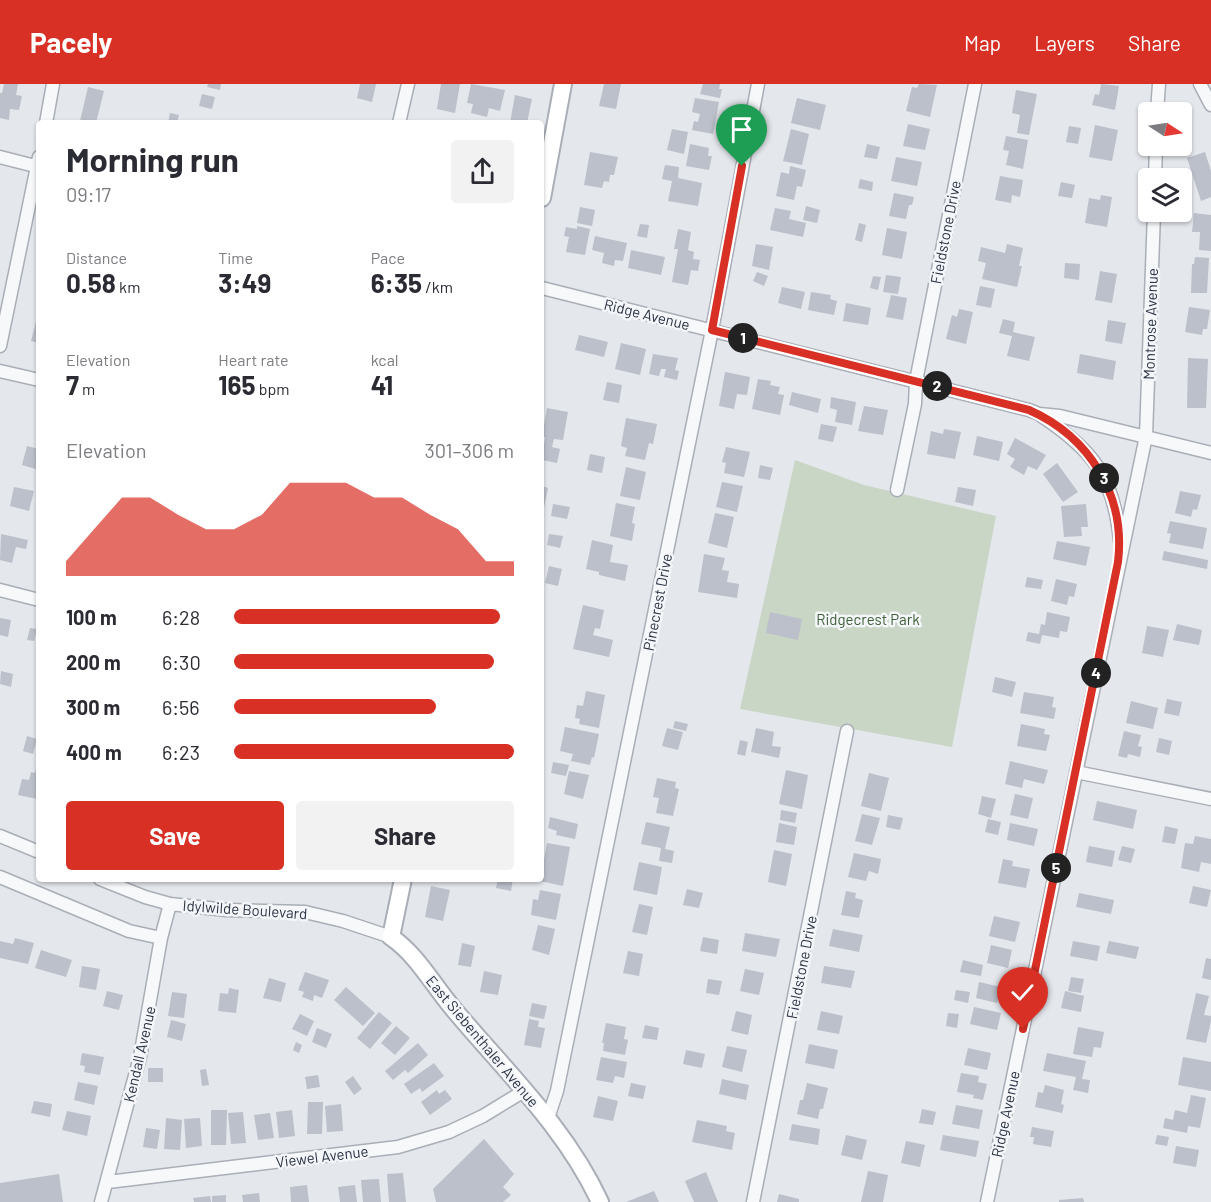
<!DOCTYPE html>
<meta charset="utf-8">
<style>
body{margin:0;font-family:Barlow,sans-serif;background:#f2f2f3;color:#2b2b33;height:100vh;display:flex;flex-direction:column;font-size:22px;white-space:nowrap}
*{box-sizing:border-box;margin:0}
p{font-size:20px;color:#7c7c81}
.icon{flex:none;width:33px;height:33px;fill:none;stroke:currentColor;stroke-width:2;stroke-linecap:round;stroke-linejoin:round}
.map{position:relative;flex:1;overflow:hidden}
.sheet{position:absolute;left:36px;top:36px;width:508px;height:762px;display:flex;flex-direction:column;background:#fff;border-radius:6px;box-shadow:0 2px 4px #0004}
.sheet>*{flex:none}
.needle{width:39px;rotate:102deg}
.buttons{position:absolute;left:1138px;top:18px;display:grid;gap:12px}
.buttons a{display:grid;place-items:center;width:54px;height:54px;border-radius:6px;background:#fff;box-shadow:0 2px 4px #0004;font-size:30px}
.pin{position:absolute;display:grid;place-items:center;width:51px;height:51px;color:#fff;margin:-62px -26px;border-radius:50% 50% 50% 0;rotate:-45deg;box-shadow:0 0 6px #0007}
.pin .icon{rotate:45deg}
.km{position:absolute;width:30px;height:30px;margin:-15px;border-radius:50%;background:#222;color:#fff;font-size:16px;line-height:30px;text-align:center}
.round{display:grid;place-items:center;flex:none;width:63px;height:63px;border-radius:6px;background:#f2f2f3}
.head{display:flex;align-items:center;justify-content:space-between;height:102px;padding:0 30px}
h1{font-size:33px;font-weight:700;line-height:45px}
.figures{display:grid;grid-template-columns:repeat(3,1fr);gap:9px;height:102px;padding:6px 30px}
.figures div{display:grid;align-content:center}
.figures b{font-size:26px;font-weight:700}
.figures small{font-size:16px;font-weight:400}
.figures p{font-size:16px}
.chart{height:168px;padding:12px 30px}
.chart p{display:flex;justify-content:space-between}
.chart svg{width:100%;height:108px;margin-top:6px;fill:#d93025;opacity:.7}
.button{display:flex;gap:12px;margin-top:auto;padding:12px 30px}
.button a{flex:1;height:69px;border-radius:6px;background:#d93025;color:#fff;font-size:24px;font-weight:700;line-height:69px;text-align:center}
.button a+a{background:#f2f2f3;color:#2b2b33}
ul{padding:0 30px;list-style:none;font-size:20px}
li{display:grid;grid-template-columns:96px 72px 1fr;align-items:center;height:45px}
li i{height:15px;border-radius:8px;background:#d93025}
header{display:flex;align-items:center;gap:36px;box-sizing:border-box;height:84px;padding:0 30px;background:#d93025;color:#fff}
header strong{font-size:28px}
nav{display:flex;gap:33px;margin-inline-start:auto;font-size:21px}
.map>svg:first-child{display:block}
.green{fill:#c9d6c5}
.building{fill:#bbc0ca}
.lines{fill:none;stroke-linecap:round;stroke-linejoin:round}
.minor-casing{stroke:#a9aeb7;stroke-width:15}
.secondary-casing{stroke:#a9aeb7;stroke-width:20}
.minor{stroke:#f7f8fa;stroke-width:12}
.secondary{stroke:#fff;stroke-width:16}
.route-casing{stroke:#fff;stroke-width:12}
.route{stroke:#d93025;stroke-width:8}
.labels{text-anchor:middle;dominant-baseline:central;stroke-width:5;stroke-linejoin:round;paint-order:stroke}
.street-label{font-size:15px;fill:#2b3445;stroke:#f4f6f9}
.park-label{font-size:15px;fill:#3f6138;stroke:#f4f6f9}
</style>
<header>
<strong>Pacely</strong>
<nav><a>Map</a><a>Layers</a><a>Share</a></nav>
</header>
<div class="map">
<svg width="1211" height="1118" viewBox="0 0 1211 1118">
<rect width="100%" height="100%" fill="#e4e7ec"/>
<path class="green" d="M795 376 864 401 996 432 952 663 740 625Z"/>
<path class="building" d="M4 0H18L16 11 22 12 19 26 10 25 9 36 0 34V9H2Z
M208 0H221L220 6 207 3Z
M360 0H376L372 18 357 14Z
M441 0H460L455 29 437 25Z
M471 0 505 6 500 27 489 24 487 33 471 29 473 20 467 19Z
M604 0H621L616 25 599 22Z
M703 0H720L719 5H722L720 14 700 10Z
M919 0 937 1 930 33 906 27 912 3 917 4Z
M1101 0 1119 2 1115 26 1092 21 1095 10 1099 11Z
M88 3 104 7 96 39 80 37Z
M1016 6 1037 10 1029 51 1017 49 1020 31 1012 29Z
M202 10 215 13 212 25 199 22Z
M515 11 532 15 527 39H510Z
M695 14 719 18 713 50 692 46 694 37 698 38 700 30 692 28Z
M797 14 826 21 820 46 791 39Z
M170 29 179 31 177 39H168Z
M908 40 930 45 925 66 903 62Z
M1095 41 1118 46 1112 77 1089 73Z
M1069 42 1081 44 1078 60 1066 58Z
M672 45 688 48 684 70 667 66Z
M791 45 809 50 802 81 783 77Z
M1006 52 1028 56 1023 85 1006 81 1009 67 1003 66Z
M690 60 709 64 708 72H712L709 86 686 82Z
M867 60 880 63 877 75 864 73Z
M590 68 618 73 614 91H610L609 98 604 97 602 104 584 101Z
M1205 68 1211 87V113L1201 117 1187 74Z
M896 73 922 78 917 102 891 97Z
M665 81 679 83 678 94 702 99 698 122 668 117 672 97 662 95Z
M790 82 806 86 802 103 797 102 794 116 776 112 781 88 789 90Z
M1000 92 1023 96 1020 113 1012 111 1011 119 995 116Z
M860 95 873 98 872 107 858 104Z
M1061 98 1075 101 1072 114 1058 112Z
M894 109 914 113 912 121H909L906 135 889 132Z
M1101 111 1112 113 1107 143 1085 139 1089 114 1100 116Z
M806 122 820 126 817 139 803 136Z
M580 123 595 126 592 142 577 139Z
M775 124 791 127 789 135 806 139 803 153 770 146Z
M1194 129 1211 131V167L1199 166 1200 148H1192Z
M859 139 866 141 862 158 855 156Z
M640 140 649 141 647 154 637 152Z
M577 142 590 145 585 171 566 168 569 153 564 152 566 143 577 145Z
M887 144 907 148 902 175 882 171Z
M678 145 691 148 688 166 694 168 693 175 700 176 698 187 691 186 688 201 672 198 678 165H674Z
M595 152 627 159 623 177 615 176 614 182 602 179 604 169 592 166Z
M756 160 773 163 769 186 752 182Z
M1007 160 1023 164 1019 182H1022L1017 203 982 195 986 179 978 177 981 163 1005 169Z
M631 166 665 173 661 191 628 184Z
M1195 173 1209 174 1207 209H1191L1192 180H1194Z
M1065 179 1080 180 1079 196 1064 194Z
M1100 187 1117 190 1112 219 1095 216Z
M757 188 768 192 764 202 753 197Z
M886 191 901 193 898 210 883 208Z
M873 192 881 193 878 206 870 204Z
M980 202 995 205 991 224 976 221Z
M782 203 805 208 801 225 778 219Z
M811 208 831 211 830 215 837 217 834 231 808 226Z
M891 211 907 214 903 236 886 233Z
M846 219 871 224 868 241 843 237Z
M1189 223 1210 226 1207 245H1203L1202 251 1185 248Z
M959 225 973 228 966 260 946 255 952 231 957 233Z
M1003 235 1015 238 1013 248 1035 253 1029 277 1007 272 1012 252 999 249Z
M1108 236 1126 239 1122 260 1105 257Z
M36 237H39V259L31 257Z
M579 251 608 258 604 273 575 266Z
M621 259 646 265 640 291 615 285Z
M653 270 678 274 675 286 679 287 677 296 664 293 666 285H661L659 292 649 290Z
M1080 270 1116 277 1113 296 1077 289Z
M1188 274 1208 275 1206 324H1187Z
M725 288 750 293 747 311 737 310 734 325 719 322Z
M758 295 771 297 770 301 780 303 778 310 784 311 780 331 752 325Z
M607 298 622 301 619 319 603 316Z
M792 308 821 315 818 329 789 321Z
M831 313 856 318 852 341 835 338 837 326 830 324Z
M864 322 888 326 883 351 858 347Z
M547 324 568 328 563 356 554 355 552 363 560 365 557 379 542 376 545 353H542Z
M626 334 657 340 653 360 649 359 645 376 625 372 627 364 621 362Z
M821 340 837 343 833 358 818 355Z
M944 345 961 348 955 375 927 370 931 347 943 350Z
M977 352 1003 358 999 377 973 371Z
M1015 354 1046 371 1037 386 1028 382 1024 391 1010 383 1015 375 1007 370Z
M27 362 39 365V386L22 381Z
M726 363 750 368 744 393 724 389 726 379 722 378Z
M590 370 605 373 602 389 587 386Z
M1057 379 1078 408 1063 418 1043 390Z
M760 381 773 384 770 396 758 394Z
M626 383 646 388 640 416 620 412Z
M722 398 743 402 737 428 716 423Z
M542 402 548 404 544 424 542 423Z
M14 403 34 407 29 427 10 422Z
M958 403 976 406 973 422 955 418Z
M1180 407 1201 411 1197 426 1193 425 1191 433 1175 429Z
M616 419 635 423 632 439 635 440 632 457 610 452Z
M553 420 570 423 567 435 551 432Z
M1086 420 1088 443H1081L1082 452 1064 453 1061 422Z
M715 429 734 433 727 464 708 459Z
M1170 437 1207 444 1203 465 1169 459 1171 450 1167 449Z
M1 450 28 456 26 465 16 463 12 479 0 476Z
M549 450 563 452 560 464 547 461Z
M592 456 613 461 610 478 628 481 625 497 599 491V488L586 485Z
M1057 457 1090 463 1086 482 1053 475Z
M1164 467 1208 476 1207 485 1162 476Z
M704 470 725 474 722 486 729 487 727 498 739 500 737 514 698 508Z
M549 482 562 485 558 502 545 499Z
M1027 493 1043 496 1041 505 1025 503Z
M1056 495 1077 500 1074 513 1069 512 1067 521 1051 517Z
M583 521 604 526 600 545 595 544 593 551 613 556 609 573 573 565Z
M770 528 802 535 798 556 766 549Z
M1047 528 1070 533 1067 548 1060 547 1059 554 1042 551 1040 560 1026 557 1028 548 1039 550 1041 540 1045 541Z
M0 534 11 536 8 553 0 551Z
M1177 540 1202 546 1199 561 1173 556Z
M1147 542 1169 546 1163 573 1142 569Z
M30 544 37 545 34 557 27 556Z
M1 587 13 590 11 603 0 600Z
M995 593 1016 598 1012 613 992 608Z
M586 607 605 611 599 644 579 640 580 635 575 634 577 621 583 622Z
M1024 608 1054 613 1052 623 1056 624 1054 635 1020 629Z
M1167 615 1182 618 1179 632 1164 629Z
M1131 617 1158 624 1153 645 1126 639Z
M675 637 688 640 686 647 673 644Z
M1021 640 1045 645 1044 650 1050 651 1046 667 1017 662Z
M565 643 599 650 594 674 592 673 590 681 571 677 573 670 560 667Z
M667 644 683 648 678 666 662 662Z
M756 644 774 648 772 662 781 663 779 674 751 668Z
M1124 647 1141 651 1138 662 1142 663 1140 673 1128 670 1127 674 1118 672Z
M27 652 37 655 33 670 23 667Z
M1159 654 1172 657 1169 671 1156 668Z
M740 656 748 658 745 672 737 670Z
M1010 677 1048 686 1044 700 1024 695 1022 704 1005 700Z
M553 678 569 681 566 692 551 689Z
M37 680H39L37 715 18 711 22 695 29 696 31 688 35 689Z
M786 686 808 691 802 725 779 720Z
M569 687 589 691 583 715 564 710Z
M869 689 889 694 881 727 861 722Z
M657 694 676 698 675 704 679 705 673 732 656 729 659 714 653 713Z
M1015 710 1033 714 1028 735 1010 731Z
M982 712 996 715 991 734 978 730Z
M1097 717 1137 726 1133 745 1093 736Z
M781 726 797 729 795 739 780 736Z
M862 730 880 734 872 761 855 757Z
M888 731 903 734 900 746 886 743Z
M550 733 578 740 575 755 556 751 557 747 548 744Z
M988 735 1001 738 998 751 985 748Z
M646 738 670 743 665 765 674 767 672 779 659 777 661 764 641 760Z
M779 739 797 743 794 761 776 758Z
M1010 739 1038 745 1034 762 1007 756Z
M1165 742 1178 745 1175 760 1162 758Z
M1195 752 1211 755V780L1201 778 1199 788 1181 784 1185 759 1193 760Z
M547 759 570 763 563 802 540 797Z
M1089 762 1115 767 1112 783 1086 778Z
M1122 762 1135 765 1131 779 1118 776Z
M774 766 792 770 786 802 768 798Z
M854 769 881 775 878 790 869 787 866 797 848 793Z
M1003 775 1013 777 1012 782 1030 785 1026 804 998 799Z
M639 778 662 783 657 811 633 806Z
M498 795H513L511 807 496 804Z
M431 802 450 806 443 837 425 833Z
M1193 802 1211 806 1207 823 1189 819Z
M687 805 703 809 699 824 683 821Z
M540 806 561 810 556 836 531 831 533 815 538 816Z
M846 807 856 809 855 814 863 816 859 834 841 831Z
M1079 809 1114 816 1111 830 1076 823Z
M639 820 653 823 647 851 632 848Z
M994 832 1020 838 1015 858 989 852Z
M538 841 555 845 549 871 532 866Z
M833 845 863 851 859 868 829 862Z
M745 849 780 855 776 873 742 867Z
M703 853 719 856 717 870 700 867Z
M15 854 34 859 28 880 0 874V857L13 860Z
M1073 857 1100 862 1097 877 1070 872Z
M1109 857 1139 863 1136 875 1106 869Z
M462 859 475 862 471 883 458 881Z
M991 861 1012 866 1008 884 987 879Z
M41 866 72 876 66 893 35 884Z
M628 867 643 870 639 892 623 889Z
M1206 874 1211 875V896L1202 894Z
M963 876 983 881 981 892 960 888Z
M82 882 100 885 96 906 79 903Z
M824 882 855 887 851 904 821 899Z
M745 885 764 889 759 911 740 907Z
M484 887 502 891 498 911 480 908Z
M305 888 329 896 322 914 314 911 313 917 302 913 304 908 298 906Z
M1071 893 1084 895 1081 909 1068 907Z
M269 894 286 899 281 918 263 914Z
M708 895 722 897 719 911 706 909Z
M979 898 1001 903 997 919 976 914Z
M346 903 375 929 363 942 334 916Z
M229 904 239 906 236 929 218 927 220 909 228 910Z
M956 906 970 908 968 919 954 916Z
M107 907 123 911 119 926 103 922Z
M1065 907 1084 912 1081 928 1061 924Z
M172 908 187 910 184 934 168 932Z
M1196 909 1209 912 1204 931 1211 932V937L1206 959 1186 955Z
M532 919 547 922 544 935 529 932Z
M974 923 1001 929 997 946 970 940Z
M736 927 752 931 748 951 731 947Z
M821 927 843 932 839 950 817 946Z
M379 928 392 939 370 965 357 954Z
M948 929 959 930 957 944 946 942Z
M300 930 314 937 307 952 292 945Z
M529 935 539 937 538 943 545 944 541 964 524 961Z
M171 936 186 940 182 957 167 953Z
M606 939 626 943 624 955 628 956 625 971 603 967 604 959H602Z
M645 941 659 944 657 956 642 954Z
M396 942 410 954 395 971 381 959Z
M1078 943 1104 948 1101 964 1094 963 1092 973 1073 970Z
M317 944 332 950 326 964 312 958Z
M296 958 302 961 299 969 293 966Z
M418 959 428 971 408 989 405 986 393 996 385 987Z
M809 960 838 966 834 985 805 979Z
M727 962 747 966 742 988 722 983Z
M968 964 991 969 987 986 964 981Z
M686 966 705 970 702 984 683 980Z
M82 969 104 973 100 991 84 988 85 982 80 981Z
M1047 969 1086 977 1082 995 1090 996 1088 1009 1073 1006 1076 993 1043 987Z
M601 973 627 978 624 994 615 992 613 999 596 996Z
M1183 973 1211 978V1007L1178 1001Z
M434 979 444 992 422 1008 420 1004 411 1010 404 1000Z
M148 984H163V998H148Z
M206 985 209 1001 202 1002 200 986Z
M961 989 979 992 978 998 987 1000 983 1016 973 1014 974 1011 957 1008Z
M318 991 320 1003 307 1005 305 993Z
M353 992 362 1005 354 1011 345 998Z
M722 995 749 1001 746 1016 719 1010Z
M78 998 98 1002 94 1021 74 1016Z
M631 999 646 1002 643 1015 628 1012Z
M807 999 828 1004 823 1025H820L818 1035 797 1030 800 1016H803Z
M1045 1001 1064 1006 1061 1020 1064 1021 1062 1029 1035 1023 1038 1008 1043 1009Z
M437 1006 439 1010 445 1006 452 1015 430 1031 421 1018Z
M1191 1011 1206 1014 1200 1044 1188 1042 1187 1049 1163 1044 1165 1034 1173 1036 1175 1026 1187 1029Z
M598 1012 618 1017 613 1037 593 1033Z
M34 1017 52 1020 50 1033 31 1029Z
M308 1018H323L322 1050H307Z
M341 1020 343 1047 327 1048 325 1022Z
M956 1021 983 1026 979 1045 952 1040Z
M922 1025 936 1028 933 1041 919 1039Z
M211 1026H227L226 1061H211Z
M292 1026 295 1052 279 1054 276 1028Z
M67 1027 91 1032 87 1052 62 1046Z
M243 1028 246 1059 231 1060 228 1029Z
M270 1029 274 1054 258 1056 254 1031Z
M166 1034 182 1036 180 1066 164 1065Z
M200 1034 202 1062 186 1064 184 1035Z
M697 1036 727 1042 726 1047 735 1049 732 1066 692 1058Z
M792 1040 820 1045 818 1061 789 1056Z
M1032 1043 1054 1047 1051 1063 1033 1060 1034 1053H1030Z
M146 1044 160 1046 157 1065 143 1063Z
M846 1051 867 1056 862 1076 841 1071Z
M943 1051 979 1057 976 1073 940 1066Z
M1157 1051 1169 1053 1167 1062 1155 1060Z
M484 1055 514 1090 503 1103 511 1111 503 1118H436L433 1105Z
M906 1057 925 1061 920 1083 901 1079Z
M1176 1062 1199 1066 1196 1083 1173 1079Z
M868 1087 888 1091 883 1118H861Z
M706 1088 718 1118H694L685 1097Z
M403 1089 406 1118H389L387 1090Z
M59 1090 63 1118H0V1099Z
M379 1095 381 1118H363L361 1096Z
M307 1101 309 1118H291L290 1103Z
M355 1101 357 1118H340L338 1103Z
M654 1107 659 1118H626Z
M259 1109 260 1118H243L242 1111Z
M779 1110 799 1115V1118H777Z
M226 1111V1118H212V1112Z
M210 1112 211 1118H194L193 1114Z
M1083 1114 1084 1118H1059V1116Z"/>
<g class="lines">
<defs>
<path id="minor" d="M1200 0 1211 21
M1157 28 1159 0
M46 39 53 0
M399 39 408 0
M0 73 39 83
M1155 94 1156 62
M542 204 1029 326 1039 330 1060 332 1211 369
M0 262 39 73
M0 287 39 296
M1040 331C1092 365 1114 392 1120 457
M897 406 915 320 916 297 975 0
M0 506 39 516
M1076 688 1211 715
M0 752 39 768
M0 793 129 847 161 854
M100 795 145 813 170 820 227 826 305 828 343 837 391 853
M548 1034 557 1007 712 246 758 0
M108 1098 398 1063 449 1048 483 1032 524 1007
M101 1118 140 973 161 854 170 820
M753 1118 847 647
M987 1118 1146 352 1154 128"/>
<path id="secondary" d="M542 114 563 0
M403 795 391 853C416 870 432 899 451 922 503 985 565 1042 600 1118"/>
</defs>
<use href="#minor" class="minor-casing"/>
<use href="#secondary" class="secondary-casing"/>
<use href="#minor" class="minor"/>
<use href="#secondary" class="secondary"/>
</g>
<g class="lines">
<defs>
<path id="route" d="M742 82 712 246 1029 326C1090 353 1126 412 1118 478L1023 945"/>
</defs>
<use href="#route" class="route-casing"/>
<use href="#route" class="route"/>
</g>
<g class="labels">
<g class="street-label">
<text transform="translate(945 148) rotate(-79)">Fieldstone Drive</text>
<text transform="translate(647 230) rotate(14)">Ridge Avenue</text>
<text transform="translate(1150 240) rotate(-88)">Montrose Avenue</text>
<text transform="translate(657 518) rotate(-79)">Pinecrest Drive</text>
<text transform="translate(245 825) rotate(4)">Idylwilde Boulevard</text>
<text transform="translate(801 883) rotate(-79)">Fieldstone Drive</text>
<text transform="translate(483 957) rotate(50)">East Siebenthaler Avenue</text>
<text transform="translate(139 970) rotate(-77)">Kendall Avenue</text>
<text transform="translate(1005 1030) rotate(-78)">Ridge Avenue</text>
<text transform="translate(322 1072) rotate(-7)">Viewel Avenue</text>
</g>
<g class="park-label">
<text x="868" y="535">Ridgecrest Park</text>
</g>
</g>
</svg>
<div class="buttons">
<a><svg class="needle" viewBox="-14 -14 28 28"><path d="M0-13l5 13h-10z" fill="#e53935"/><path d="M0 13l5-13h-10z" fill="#7c7c81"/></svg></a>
<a><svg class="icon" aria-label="layers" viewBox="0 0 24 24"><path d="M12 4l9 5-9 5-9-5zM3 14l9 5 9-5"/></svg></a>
</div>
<div class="pin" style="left:742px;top:82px;background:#1e9e55"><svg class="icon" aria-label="arrive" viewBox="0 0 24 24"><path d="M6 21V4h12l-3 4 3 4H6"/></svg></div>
<div class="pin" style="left:1023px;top:945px;background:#d93025"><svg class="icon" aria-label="check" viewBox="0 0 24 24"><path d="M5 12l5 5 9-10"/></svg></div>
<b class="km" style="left:743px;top:254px">1</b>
<b class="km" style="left:937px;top:302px">2</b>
<b class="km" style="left:1104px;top:394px">3</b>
<b class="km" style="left:1096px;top:589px">4</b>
<b class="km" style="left:1056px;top:784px">5</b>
<section class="sheet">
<div class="head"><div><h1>Morning run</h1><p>09:17</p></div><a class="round"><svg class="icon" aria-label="share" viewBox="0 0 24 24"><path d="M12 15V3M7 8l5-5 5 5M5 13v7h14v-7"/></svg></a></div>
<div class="figures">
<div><p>Distance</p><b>0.58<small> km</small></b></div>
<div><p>Time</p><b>3:49</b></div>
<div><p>Pace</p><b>6:35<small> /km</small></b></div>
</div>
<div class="figures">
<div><p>Elevation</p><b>7<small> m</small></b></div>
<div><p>Heart rate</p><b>165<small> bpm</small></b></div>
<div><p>kcal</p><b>41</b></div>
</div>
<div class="chart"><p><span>Elevation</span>301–306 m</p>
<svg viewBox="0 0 160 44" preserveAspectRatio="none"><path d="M0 44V38L10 25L20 12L30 12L40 19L50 25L60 25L70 19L80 6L90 6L100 6L110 12L120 12L130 19L140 25L150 38L160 38V44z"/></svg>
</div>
<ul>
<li><b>100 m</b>6:28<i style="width:95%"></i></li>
<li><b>200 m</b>6:30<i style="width:93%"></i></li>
<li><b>300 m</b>6:56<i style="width:72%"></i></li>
<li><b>400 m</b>6:23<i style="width:100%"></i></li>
</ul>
<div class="button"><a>Save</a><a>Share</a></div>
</section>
</div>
